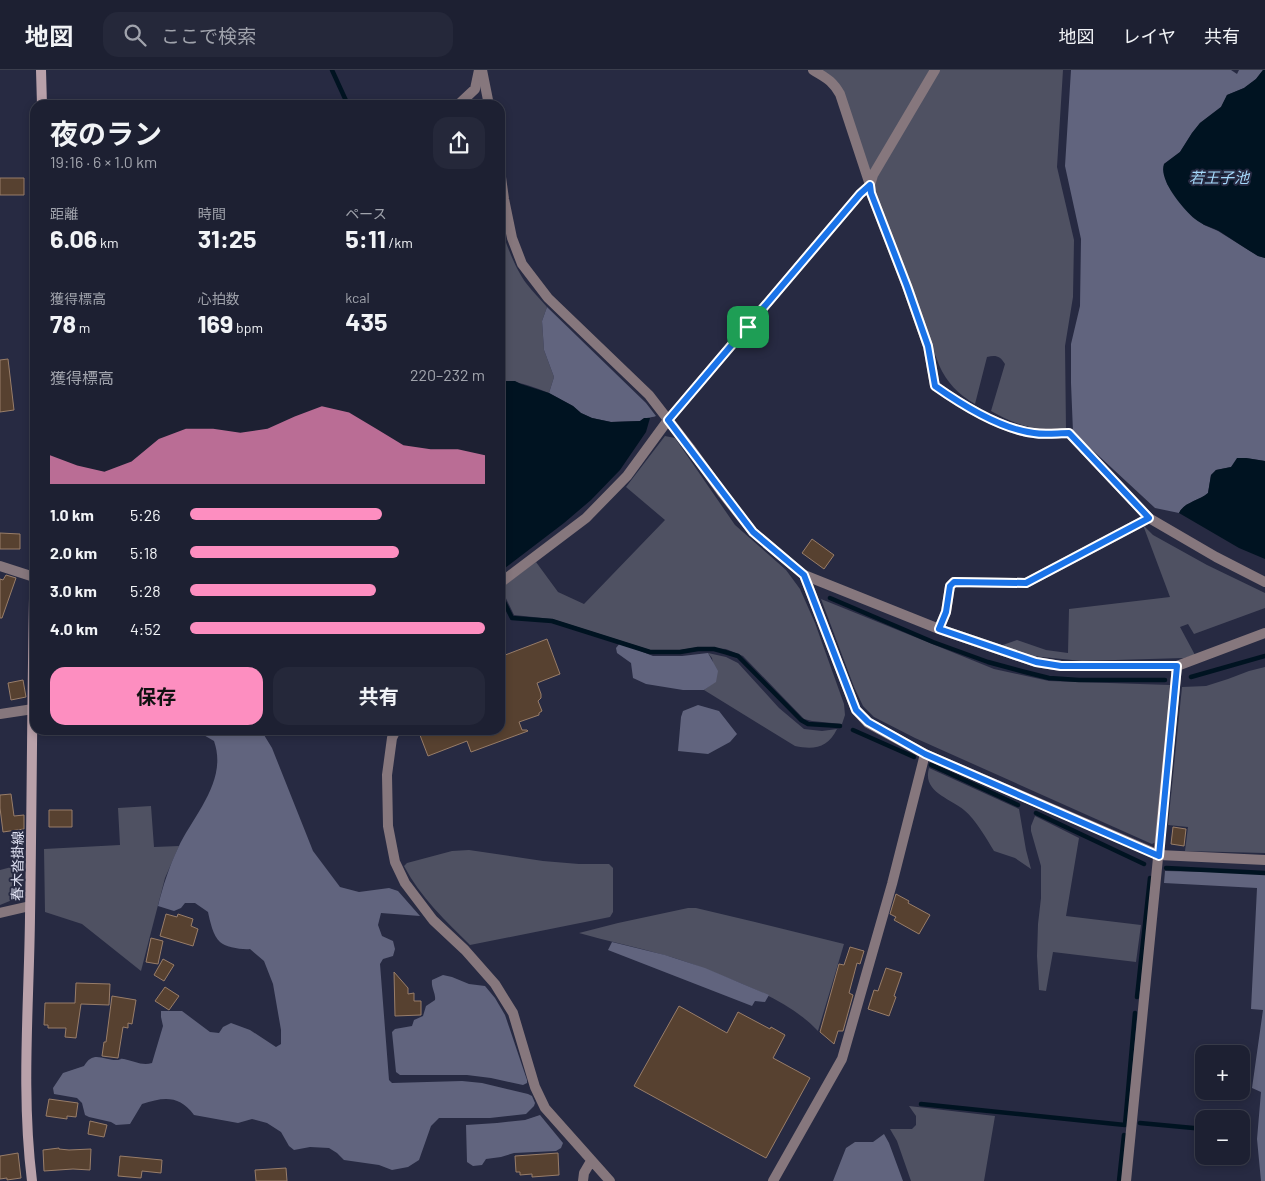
<!DOCTYPE html>
<html lang="ja">
<meta charset="utf-8">
<style>
body{margin:0;font-family:Barlow,"Noto Sans JP",sans-serif;background:#25283a;color:#f1f3f6;height:100vh;display:flex;flex-direction:column;font-size:19px;white-space:nowrap}
*{box-sizing:border-box;margin:0}
p{font-size:16px;color:#a0a3ac}
.icon{flex:none;width:28px;height:28px;fill:none;stroke:currentColor;stroke-width:2;stroke-linecap:round;stroke-linejoin:round}
.map{position:relative;flex:1;overflow:hidden}
.details{position:absolute;left:30px;top:30px;width:475px;height:635px;display:flex;flex-direction:column;background:#1d2032;border-radius:15px;box-shadow:0 2px 8px #0003,0 0 0 1px #3b3e4d}
.details>*{flex:none}
.tools{position:absolute;left:1195px;top:975px;display:grid;gap:10px}
.tools a{display:grid;place-items:center;width:55px;height:55px;border-radius:10px;background:#1d2032;box-shadow:0 2px 8px #0003,0 0 0 1px #3b3e4d;font-size:25px}
.pin{position:absolute;display:grid;place-items:center;width:42px;height:42px;color:#fff;margin:-21px;border-radius:10px;box-shadow:0 2px 8px #0006}
.round{display:grid;place-items:center;flex:none;width:52px;height:52px;border-radius:15px;background:#25283a}
.head{display:flex;align-items:center;justify-content:space-between;height:85px;padding:0 20px}
h1{font-size:28px;font-weight:700;line-height:38px}
.stats{display:grid;grid-template-columns:repeat(3,1fr);gap:8px;height:85px;padding:5px 20px}
.stats div{display:grid;align-content:center}
.stats b{font-size:25px;font-weight:700}
.stats small{font-size:14px;font-weight:400}
.stats p{font-size:14px}
.chart{height:140px;padding:10px 20px}
.chart p{display:flex;justify-content:space-between}
.chart svg{width:100%;height:90px;margin-top:5px;fill:#fd8ec0;opacity:.7}
.primary-button{display:flex;gap:10px;margin-top:auto;padding:10px 20px}
.primary-button a{flex:1;height:58px;border-radius:15px;background:#fd8ec0;color:#111;font-size:20px;font-weight:700;line-height:58px;text-align:center}
.primary-button a+a{background:#25283a;color:#f1f3f6}
ul{padding:0 20px;list-style:none;font-size:16px}
li{display:grid;grid-template-columns:80px 60px 1fr;align-items:center;height:38px}
li i{height:12px;border-radius:6px;background:#fd8ec0}
header{display:flex;align-items:center;gap:30px;box-sizing:border-box;height:70px;padding:0 25px;background:#1d2032;border-bottom:1px solid #3b3e4d}
header strong{font-size:24px}
nav{display:flex;gap:28px;margin-inline-start:auto;font-size:18px}
.search{width:350px;height:45px;background:#25283a;display:flex;align-items:center;gap:12px;box-sizing:border-box;padding:0 18px;border-radius:15px;color:#a0a3ac;font-size:19px}
.map>svg:first-child{display:block}
.green{fill:#4f5162}
.forest{fill:#61647e}
.water{fill:#001321}
.lines{fill:none;stroke-linecap:round;stroke-linejoin:round}
.stream{stroke:#001321;stroke-width:4.5}
.building{fill:#574130;stroke:#987d69}
.minor{stroke:#86777d;stroke-width:10}
.tertiary{stroke:#86777d;stroke-width:10}
.secondary{stroke:#b9a1aa;stroke-width:10}
.route-casing{stroke:#fff;stroke-width:10}
.route{stroke:#1a73e8;stroke-width:6}
.labels{text-anchor:middle;dominant-baseline:central;stroke-width:4;stroke-linejoin:round;paint-order:stroke}
.street-label{font-size:14px;fill:#e2e4f5;stroke:#272a42}
.water-label{font-size:15px;font-style:italic;fill:#a5d8fa;stroke:#272a42}
</style>
<header>
<strong>地図</strong>
<div class="search"><svg class="icon" aria-label="search" viewBox="0 0 24 24"><circle cx="10" cy="10" r="6"/><path d="M15 15l6 6"/></svg>ここで検索</div>
<nav><a>地図</a><a>レイヤ</a><a>共有</a></nav>
</header>
<div class="map">
<svg width="1265" height="1111" viewBox="0 0 1265 1111">
<rect width="100%" height="100%" fill="#272a42"/>
<path class="green" d="M820 0H930L871 102 868 101 841 18Z
M939 0H1063L1057 97 1074 170 1073 227 1065 276 1066 359C1058 359 1050 360 1043 359 1024 358 1007 350 991 341L1005 294C1000 286 996 285 987 287L975 334C958 324 947 313 939 295L874 122V111Z
M500 154C505 172 515 198 526 213 532 221 540 229 547 237L542 251 544 280 554 307 549 323C534 317 519 311 504 311L500 306Z
M665 366 675 368 735 455 786 500 800 519 815 553 844 634 845 645 842 654 812 651 804 649 743 586 726 579 699 577 680 580H650L552 549 514 545 501 518 536 492 558 522 584 534 665 450 626 417Z
M1143 455 1153 465 1207 495 1265 523V538L1194 564 1188 554 1180 557 1195 585 1184 588 1082 591 1032 586 1000 576 1017 570 1046 580 1068 583 1069 539 1170 527Z
M821 529 994 599 1049 611 1170 615 1156 772 1152 774 915 668 874 647 863 636 854 617Z
M708 583 726 587 738 593 779 638 804 659 822 661 837 659C828 678 814 680 795 676L704 620 716 611 712 588Z
M1265 597V783L1185 781 1188 757 1168 755 1182 617 1206 616 1228 609 1249 601Z
M929 698 1019 739 1026 780 1031 799 1015 788 994 781C986 768 976 750 964 740 950 728 922 722 929 698Z
M151 736 154 777 179 776 165 808 141 901 82 854 45 842 44 779 120 775 118 738Z
M1035 746 1079 768 1066 846 1141 855 1136 892 1053 882 1046 921 1039 920 1037 886 1038 854 1041 828V796L1031 761V756Z
M469 780 543 791 579 794H609L613 798V842L610 847 470 875C446 851 420 827 404 796L407 793 452 781Z
M23 794 22 826 0 835V800Z
M688 838H696L755 852 844 874 818 961C796 938 769 925 740 913 715 903 690 892 664 885 636 877 607 871 579 863L618 853Z
M909 1036 995 1046 984 1111H911L897 1071 890 1059H912L916 1055V1046Z"/>
<path class="forest" d="M1071 0H1231L1237 4 1239 0H1263L1256 9 1244 18 1227 25 1221 37 1200 53 1192 63 1180 82 1164 94 1167 114 1183 136 1204 155 1218 161 1258 186 1265 188V391L1246 388 1231 397 1216 400 1211 405 1208 423C1199 431 1184 432 1179 443L1155 438 1073 362 1071 313V274L1080 236 1081 169 1065 96Z
M547 237 646 333 656 346C651 348 645 347 640 351L611 352 592 348 581 343 573 336 549 323 554 307 544 280 542 251Z
M620 573 653 586H682L708 583 718 601 716 612 704 620H683L646 614 633 608 631 593 617 583 616 578Z
M698 635 719 641 737 664 730 672 708 684 678 681 681 647 683 641Z
M195 660H261L272 678 313 781 340 817 359 822 389 818 398 821 420 846 381 843 378 855 382 866 393 871 395 879 393 886 383 889 380 894 389 1010 392 1013 462 1011 482 1013 528 1024 532 1026 535 1033 534 1036 526 1044 490 1048H439L431 1056 419 1090 408 1097 392 1100 379 1095 344 1090 337 1083 329 1078 310 1077 294 1080 289 1076 281 1062 267 1053 252 1049 238 1053 194 1045C179 1025 164 1027 142 1034L130 1054 116 1055 111 1052 89 1047 85 1045 82 1033 77 1028 54 1024 53 1018 63 1003 84 996C93 980 103 990 116 990 124 990 117 988 124 989 134 991 142 996 152 993L163 956 161 947V941H182L210 962 219 963 223 957 231 953 250 960 276 977 281 974V960L273 914 264 891 250 879C242 880 225 877 220 872 213 866 210 851 208 842L195 833H185L181 838 174 841 158 836C163 816 169 797 178 778 194 744 228 711 214 671Z
M1165 801 1265 803V1111H1261L1257 1069 1261 1022 1252 1018 1263 940 1251 939 1257 818 1164 813Z
M612 872 665 885 705 898 769 925 765 932 755 931 752 936 608 880Z
M443 905 452 907 469 914 485 916 495 928 505 945 527 1010V1013L523 1015 491 1008 467 1005H400L396 1002 392 962 395 959 412 956 414 950 423 946 426 936 435 930C436 923 431 918 432 910Z
M540 1045 563 1073 561 1078 556 1081 514 1083 501 1087 486 1089 482 1095 473 1096 467 1092 466 1055 497 1053 525 1050Z
M884 1064 889 1073 903 1111H833L846 1078 855 1072H873Z"/>
<path class="water" d="M1263 0H1265V188L1258 186C1244 178 1232 169 1219 161 1211 157 1202 155 1195 149 1183 139 1158 109 1164 94L1180 82 1192 63 1200 53 1221 37 1227 25 1244 18 1256 9Z
M504 311H515L521 314 549 323 573 336 581 343 592 348 611 352 640 351 644 348H650L646 362 620 400 591 430 564 453 501 501 500 504V312Z
M1237 388H1246L1265 391V489L1239 478 1179 443C1184 432 1199 431 1208 423L1211 405 1216 400 1231 397Z"/>
<g class="lines">
<path class="stream" d="M332 0 348 35
M500 524 512 548 552 551 650 582H680L698 579H714L725 582 738 586 801 650 808 654 840 656
M830 528 933 572 988 592 1025 602 1049 608 1079 610H1165
M1191 607 1265 586
M853 660 914 687
M931 695 1018 735
M1036 743 1144 794
M1166 798 1265 803
M1137 927 1150 808
M921 1034 1125 1055 1135 943
M1140 1053 1204 1059
M1241 1062 1248 1063
M1119 1111 1124 1065"/>
</g>
<path class="building" d="M0 108H24V125H0Z
M8 289 14 340 0 342V290Z
M0 463 20 464V479H0Z
M812 469 834 485 824 499 802 483Z
M6 505 16 508 2 548H0V509L3 510Z
M547 569 560 604 537 613 541 624V628L538 631 542 641 539 643V645L519 652 522 660H527L528 661 471 682 467 671 428 686 418 660H500V587Z
M23 610 26 627 11 630 8 613Z
M11 724 14 746 24 745V759L3 762 0 738V725Z
M49 740H72V757H49Z
M1173 757 1186 759 1184 776 1171 774Z
M896 824 909 831 908 833 930 845 919 864 894 850 896 847 890 844Z
M166 844 177 847 178 844 193 849 191 856 198 859 193 876 160 866Z
M151 868 163 871 158 894 146 892Z
M850 877 864 881 860 894 857 893 849 923 853 925 843 961H838L834 974 820 962 839 894 844 895Z
M163 889 174 895 164 911 154 905Z
M886 898 902 903 894 926 896 927 889 946 868 939 874 920 878 921Z
M394 902 408 918V924L414 923V931H421V945L395 946Z
M76 913 110 914 109 935 81 934 76 968 65 967 66 958H48V955H44L45 933H75Z
M165 917 179 926 169 940 155 931Z
M112 926 136 930 132 954 128 953V958L123 957 118 988 102 986 104 972H106Z
M679 936 727 963 738 942 770 959 771 957 785 965 773 988 810 1008 766 1088 634 1016Z
M49 1029 78 1033 76 1047 67 1046V1049L46 1046Z
M90 1051 107 1055 104 1067 88 1064Z
M59 1078V1079L69 1080 91 1079 90 1100 73 1099 44 1101 43 1080Z
M18 1083 21 1108 7 1110V1108L0 1109V1086Z
M558 1083 559 1105 532 1107V1104L520 1105V1102H516L515 1086Z
M120 1086 162 1090 161 1103 142 1101 141 1108 118 1106Z
M286 1098 287 1111H256L255 1100Z"/>
<g class="lines">
<path class="minor" d="M813 0C826 8 832 10 840 24L870 115 871 123 907 216 928 276 935 316C962 335 1000 359 1034 363 1045 365 1058 363 1069 363L1149 448 1216 487 1265 512
M458 35 475 19 479 0
M0 496 34 507
M804 505 939 559 1036 592 1061 596H1177L1265 563
M500 513 586 448 627 406 668 350 860 124 870 115 873 105 935 0
M939 559 946 542 950 516 954 512 1026 513 1149 448
M0 644 33 639
M396 660 392 668 387 705 388 756 395 792 405 813 433 850 465 880 495 914 513 943 535 1017 545 1038 610 1111
M0 843 30 836
M583 1111 584 1103 591 1091
M773 1111 842 989 892 814 925 684
M1126 1111 1177 596"/>
<path class="tertiary" d="M482 0 489 35
M500 100 504 129 512 168 522 194 548 228 649 325 690 378 723 424 753 462 804 505 856 640 868 653 925 684 1159 785 1265 790"/>
<path class="secondary" d="M41 0 42 35
M32 1111C21 1023 29 935 30 847 32 725 32 603 35 481"/>
</g>
<g class="lines">
<defs>
<path id="route" d="M870 115 871 123 907 216 928 276 935 316C962 335 1000 359 1034 363 1045 365 1058 363 1069 363L1149 448 1026 513 954 512 950 516 946 542 939 559 1036 592 1061 596H1177L1159 786 925 684 868 652 856 640 804 505 753 462 724 424 668 350 860 124Z"/>
</defs>
<use href="#route" class="route-casing"/>
<use href="#route" class="route"/>
</g>
<g class="labels">
<g class="street-label">
<text transform="translate(17 796) rotate(-89)">春木沓掛線</text>
</g>
<g class="water-label">
<text x="1219" y="107">若王子池</text>
</g>
</g>
</svg>
<div class="tools">
<a>+</a>
<a>−</a>
</div>
<div class="pin" style="left:748px;top:257px;background:#1e9e55"><svg class="icon" aria-label="arrive" viewBox="0 0 24 24"><path d="M6 21V4h12l-3 4 3 4H6"/></svg></div>
<section class="details">
<div class="head"><div><h1>夜のラン</h1><p>19:16 · 6 × 1.0 km</p></div><a class="round"><svg class="icon" aria-label="share" viewBox="0 0 24 24"><path d="M12 15V3M7 8l5-5 5 5M5 13v7h14v-7"/></svg></a></div>
<div class="stats">
<div><p>距離</p><b>6.06<small> km</small></b></div>
<div><p>時間</p><b>31:25</b></div>
<div><p>ペース</p><b>5:11<small> /km</small></b></div>
</div>
<div class="stats">
<div><p>獲得標高</p><b>78<small> m</small></b></div>
<div><p>心拍数</p><b>169<small> bpm</small></b></div>
<div><p>kcal</p><b>435</b></div>
</div>
<div class="chart"><p><span>獲得標高</span>220–232 m</p>
<svg viewBox="0 0 160 44" preserveAspectRatio="none"><path d="M0 44V30L10 35L20 38L30 33L40 22L50 17L60 17L70 19L80 17L90 11L100 6L110 9L120 17L130 25L140 27L150 27L160 30V44z"/></svg>
</div>
<ul>
<li><b>1.0 km</b>5:26<i style="width:65%"></i></li>
<li><b>2.0 km</b>5:18<i style="width:71%"></i></li>
<li><b>3.0 km</b>5:28<i style="width:63%"></i></li>
<li><b>4.0 km</b>4:52<i style="width:100%"></i></li>
</ul>
<div class="primary-button"><a>保存</a><a>共有</a></div>
</section>
</div>
